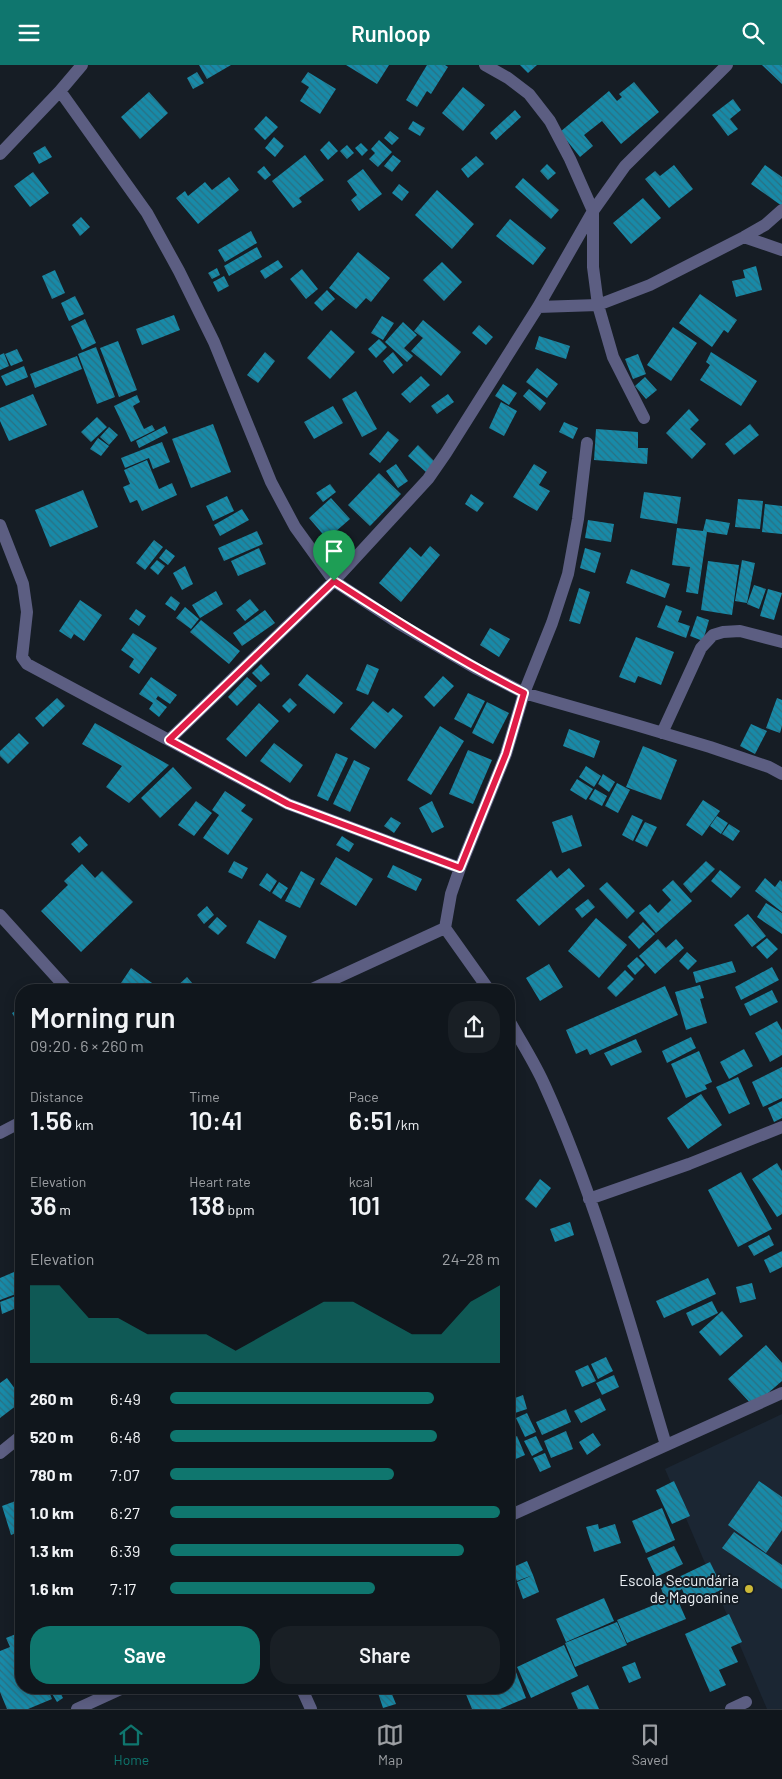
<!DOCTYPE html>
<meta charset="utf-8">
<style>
body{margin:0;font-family:Barlow,sans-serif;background:#191f25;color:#f1f3f6;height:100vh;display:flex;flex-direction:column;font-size:19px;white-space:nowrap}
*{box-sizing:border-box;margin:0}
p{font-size:16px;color:#9c9fa3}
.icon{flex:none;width:28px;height:28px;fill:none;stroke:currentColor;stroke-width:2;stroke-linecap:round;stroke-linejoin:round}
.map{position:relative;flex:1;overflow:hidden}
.sheet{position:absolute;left:15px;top:919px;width:500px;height:710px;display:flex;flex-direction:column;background:#10161c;border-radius:20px;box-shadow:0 2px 12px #0003,0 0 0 1px #30353b}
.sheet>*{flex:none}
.pin{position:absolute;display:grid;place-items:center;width:42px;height:42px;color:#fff;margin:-51px -21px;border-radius:50% 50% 50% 0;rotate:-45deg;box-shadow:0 0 5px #0007}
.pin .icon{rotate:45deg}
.round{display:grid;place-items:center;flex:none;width:52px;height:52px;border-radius:20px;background:#191f25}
.headline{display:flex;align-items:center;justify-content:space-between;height:85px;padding:0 15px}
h1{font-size:28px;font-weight:600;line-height:38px}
.metrics{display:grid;grid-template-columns:repeat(3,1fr);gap:8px;height:85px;padding:5px 15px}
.metrics div{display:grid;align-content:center}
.metrics b{font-size:25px;font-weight:600}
.metrics small{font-size:14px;font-weight:400}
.metrics p{font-size:14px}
.chart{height:140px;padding:10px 15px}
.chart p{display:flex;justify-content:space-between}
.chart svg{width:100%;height:90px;margin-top:5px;fill:#0f766e;opacity:.7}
.action{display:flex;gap:10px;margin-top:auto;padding:10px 15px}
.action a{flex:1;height:58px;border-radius:20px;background:#0f766e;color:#fff;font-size:20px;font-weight:600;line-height:58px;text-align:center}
.action a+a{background:#191f25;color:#f1f3f6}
ul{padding:0 15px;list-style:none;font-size:16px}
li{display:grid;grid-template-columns:80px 60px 1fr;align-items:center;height:38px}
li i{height:12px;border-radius:6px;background:#0f766e}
header{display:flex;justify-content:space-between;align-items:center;height:65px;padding:0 15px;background:#0f766e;color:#fff;font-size:22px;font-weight:600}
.tab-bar{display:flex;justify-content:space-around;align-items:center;height:70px;border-top:1px solid #30353b;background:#10161c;font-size:14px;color:#9c9fa3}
.tab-bar a{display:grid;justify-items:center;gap:2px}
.tab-bar .selected{color:#0f766e}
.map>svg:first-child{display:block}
.built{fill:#1b2633}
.building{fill:url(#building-back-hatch)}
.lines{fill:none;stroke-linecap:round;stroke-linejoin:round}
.minor{stroke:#5c5e82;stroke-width:12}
.route-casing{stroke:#fff;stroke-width:10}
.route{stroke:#e11d48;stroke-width:6}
.poi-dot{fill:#ccb938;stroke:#161d25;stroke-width:2}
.labels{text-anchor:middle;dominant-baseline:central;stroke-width:4;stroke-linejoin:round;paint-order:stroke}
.poi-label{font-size:15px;fill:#ebf0f5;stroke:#161d25;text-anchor:end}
</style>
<header><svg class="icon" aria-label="menu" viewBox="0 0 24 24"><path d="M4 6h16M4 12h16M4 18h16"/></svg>Runloop<svg class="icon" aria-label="search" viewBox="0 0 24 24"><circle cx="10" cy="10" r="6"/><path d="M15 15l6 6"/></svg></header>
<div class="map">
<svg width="782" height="1644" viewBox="0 0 782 1644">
<defs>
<pattern id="building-back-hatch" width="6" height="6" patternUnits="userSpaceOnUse" patternTransform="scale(1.25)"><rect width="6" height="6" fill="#188aa8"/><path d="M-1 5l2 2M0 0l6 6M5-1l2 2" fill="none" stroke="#2a7082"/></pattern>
</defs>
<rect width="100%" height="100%" fill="#161d25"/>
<path class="built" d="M782 1349V1644H767L665 1404Z"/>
<path class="building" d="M199 0H231L207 14Z
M346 0H389L377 19Z
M427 0H445L448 2 431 29 427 26 417 42 406 35Z
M520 0H537L528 8Z
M762 0H782V19Z
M197 7 204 18 193 24 187 13Z
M308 7 336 24 320 49 300 36 309 22 301 17Z
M634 17 659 47 621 79 602 56 584 70 593 81 580 92 560 67 609 26 617 36 622 32 619 29Z
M463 22 485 40 463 66 442 48Z
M149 27 168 48 140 74 121 52Z
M733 34 741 45 730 54 738 64 728 71 712 50Z
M515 45 521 52 496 75 490 68Z
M266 51 278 62 265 75 254 64Z
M413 56 425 63 420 71 408 64Z
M390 66 399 73 392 80 384 73Z
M274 72 284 81 275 92 265 83Z
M379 75 392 87 378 102 369 94 375 88 371 84Z
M329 76 338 86 328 95 320 85Z
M361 78 368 85 362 91 355 83Z
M347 80 354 88 347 94 340 86Z
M45 81 52 92 39 99 33 88Z
M305 90 324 115 299 133 302 137 293 143 272 116Z
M393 90 401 96 392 107 384 101Z
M476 91 484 99 468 113 461 104Z
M547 99 556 108 548 115 540 106Z
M674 100 693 124 669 143 645 114 655 106 660 111Z
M765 100 782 112V141L751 119Z
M264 101 271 110 265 115 257 107Z
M363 104 382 129 359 146 351 135 357 130 347 116Z
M33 107 49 128 30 142 14 121Z
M229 112 239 125 198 159 176 133 185 126 188 131 205 117 212 125Z
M523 113 559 145 551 154 515 122Z
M399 119 409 127 402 136 392 128Z
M437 125 474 159 452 184 415 150Z
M643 133 661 153 631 179 613 158Z
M81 152 90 162 80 171 72 160Z
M510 154 546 183 533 200 496 171Z
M251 166 257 178 225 197 218 185Z
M257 182 262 192 229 211 224 201Z
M358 187 390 213 371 237 366 233 356 244 329 223Z
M278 195 283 202 265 214 260 206Z
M442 197 462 217 444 236 423 215Z
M756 201 762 225 736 232 732 216 745 213 743 205Z
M217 203 220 210 212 214 208 208Z
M302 204 318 224 306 234 290 214Z
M55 205 65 228 52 234 42 211Z
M224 211 229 221 218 227 213 217Z
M327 225 335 234 322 246 314 238Z
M700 229 737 255 728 268 724 265 712 282 679 258Z
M75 231 84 249 69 256 61 238Z
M174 250 180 265 142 280 136 264Z
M382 251 394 258 383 275 371 268Z
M85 254 96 278 82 285 71 261Z
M423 255 461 287 441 311 411 286 423 273 414 266Z
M403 257 417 270 404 283 413 291 407 297 385 277Z
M479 260 493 272 486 280 472 268Z
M673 262 697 278 671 316 647 300Z
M331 265 355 287 330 314 307 293Z
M539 271 570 281 566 294 535 284Z
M379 274 387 282 376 293 368 284Z
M118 276 137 325 119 332 100 283Z
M96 282 115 332 97 339 78 289Z
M17 284 23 296 11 301 5 289Z
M265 287 275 296 258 318 247 310Z
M393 287 403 300 393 309 383 296Z
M711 287 757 316 741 341 700 315 710 300 706 297Z
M4 288 9 301 0 305V290Z
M638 289 646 309 633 314 625 294Z
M77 291 82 304 35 323 30 309Z
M24 301 28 312 6 321 1 311Z
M537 303 558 319 547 333 526 317Z
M421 311 430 320 410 338 401 329Z
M645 312 657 325 646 334 635 321Z
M503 319 517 328 509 340 495 331Z
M529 324 546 338 540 346 523 331Z
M356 326 377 364 362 372 342 334Z
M33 329 47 360 9 376 0 356V343Z
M448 329 454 337 437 349 431 341Z
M137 330 140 337 133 341 144 364 152 360 155 365 131 377 114 341Z
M501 337 517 346 504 371 489 363Z
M333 341 343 358 314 374 304 357Z
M689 344 699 355 690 364 706 379 692 394 666 368Z
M97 352 107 362 91 377 81 367Z
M564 357 578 363 573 374 559 367Z
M213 359 231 407 191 423 172 374Z
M750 359 759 370 734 390 725 379Z
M165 361 168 368 139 383 136 376Z
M109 362 118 370 109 380 100 372Z
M596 364 638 367V383H648L647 399 594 395Z
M388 366 399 375 380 398 369 389Z
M98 373 109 381 101 391 90 384Z
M162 377 170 397 153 404 149 393 125 403 121 393Z
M418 380 435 397 426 407 408 391Z
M147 395 159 424 172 418 177 430 142 446 137 435 130 438 123 422 130 419 124 405Z
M396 399 408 416 398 423 386 406Z
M534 399 547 407 539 420 550 426 537 446 513 432Z
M379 408 401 429 370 461 348 440Z
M330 419 336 427 323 437 316 428Z
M83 425 98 462 50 482 35 445Z
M644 427 681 432 677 459 640 453Z
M471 429 484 438 477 447 465 439Z
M227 431 234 446 213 456 206 441Z
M331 433 350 454 327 474 309 453Z
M738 434 763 436 760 464 735 462Z
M765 439 782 441V469L762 467Z
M242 444 249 455 220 471 214 460Z
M706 454 730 458 727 470 707 467 698 529 686 527 690 502 672 500 677 463 703 466Z
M588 455 614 459 611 477 585 473Z
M257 466 263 479 224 496 218 483Z
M154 475 163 482 145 505 136 498Z
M430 481 440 490 401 537 379 518 410 482 421 492Z
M259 483 266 499 238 511 231 496Z
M585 483 601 488 595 508 580 503Z
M166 484 175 491 168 500 159 493Z
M157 495 165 501 158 510 150 503Z
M742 495 755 498 747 538 735 536Z
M708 496 739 500 732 550 701 545Z
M185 501 193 519 182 525 173 508Z
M631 504 670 519 665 533 626 518Z
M754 520 766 524 759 544 747 539Z
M579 523 590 527 580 559 569 556Z
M768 524 782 528 774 555 760 551Z
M216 526 223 539 200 553 192 540Z
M171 531 180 538 175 546 165 539Z
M250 534 259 545 245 556 236 545Z
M80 535 102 550 84 576 74 569 71 574 59 566Z
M666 540 682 546 678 557 690 561 686 573 657 562Z
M185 542 199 554 191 564 176 553Z
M136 544 146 551 139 561 129 554Z
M265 545 275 558 242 581 233 568Z
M697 551 709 555 703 576 690 571Z
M201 555 240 586 229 599 190 567Z
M490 563 510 574 499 592 480 580Z
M133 568 157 583 139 609 129 602 134 594 121 585Z
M636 572 674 587 661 620 638 611 635 618 619 612Z
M261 599 270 609 261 617 252 608Z
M367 599 379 604 368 630 356 625Z
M307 609 343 638 334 649 298 620Z
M443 611 454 621 434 642 424 632Z
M151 612 177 630 170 639 158 631 156 634 167 642 159 652 149 644 153 638 139 629Z
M247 612 257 621 237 641 228 632Z
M468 628 485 636 471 663 454 654Z
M57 633 65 641 43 662 35 653Z
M290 633 297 640 289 648 282 641Z
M777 633 782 635V661L780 668 766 663Z
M373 636 388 648 393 643 403 651 375 684 350 664Z
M487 637 509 648 493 679 472 668Z
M259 638 279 656 246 692 226 674Z
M95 658 169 700 129 738 106 722 122 701 82 679Z
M751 659 767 666 755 689 740 681Z
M440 661 464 676 431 730 407 715Z
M569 664 600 676 594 693 563 681Z
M19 668 29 678 8 699 0 691V686Z
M274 678 303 700 290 718 260 696Z
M643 681 677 695 661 735 626 722Z
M468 685 492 695 473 739 449 729Z
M336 688 348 693 328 736 317 731Z
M354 695 370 703 350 747 333 739Z
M586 701 601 711 594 722 579 712Z
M173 702 192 723 160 753 141 733Z
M603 709 615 717 609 727 598 719Z
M577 714 593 724 586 735 570 725Z
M617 718 630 725 618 748 605 741Z
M595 724 607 731 602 741 589 734Z
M225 726 246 740 241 746 253 754 228 790 203 773 219 750 212 745Z
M703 735 720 746 702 771 686 760Z
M196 736 212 748 194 771 178 760Z
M432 736 444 762 432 768 419 743Z
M572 750 582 781 562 788 552 757Z
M632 750 643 755 633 776 622 770Z
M717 751 728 758 721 769 710 761Z
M391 752 401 758 394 768 384 761Z
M645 757 657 762 647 782 635 776Z
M729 759 740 766 733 776 722 769Z
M80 771 88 780 79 788 71 779Z
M342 771 354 779 349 787 336 780Z
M336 792 373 814 356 841 320 819Z
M234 796 248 803 242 814 228 807Z
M706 796 715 804 691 828 683 819Z
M82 799 95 813 102 806 133 837 81 887 41 846 68 820 64 816Z
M393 800 422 814 416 826 387 812Z
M569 803 585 821 539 861 516 835 551 805 557 813Z
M720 805 741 822 731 833 711 816Z
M301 806 315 814 300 843 285 836Z
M267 808 277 816 270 827 259 820Z
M765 813 775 822 780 815 782 817V847L755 826Z
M673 815 692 836 656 868 639 848 650 839 658 848 671 835 662 825Z
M279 817 288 823 281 834 272 828Z
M607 817 635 846 627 854 599 824Z
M588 834 595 842 582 853 575 844Z
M766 838 782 848V869L757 852Z
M207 841 214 850 204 859 197 850Z
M748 849 766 871 752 882 734 860Z
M217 852 227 861 218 870 208 862Z
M596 853 627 880 599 913 568 886Z
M259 855 287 871 275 894 246 878Z
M643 857 655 869 639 884 628 872Z
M767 873 778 884 767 894 756 882Z
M658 874 666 883 676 874 684 883 655 909 639 891Z
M687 887 697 896 688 905 679 896Z
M637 892 645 900 635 910 627 901Z
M732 896 736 907 696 918 693 907Z
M549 899 563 922 540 936 526 913Z
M772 902 779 915 741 935 735 922Z
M131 903 162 925H119L117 924Z
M625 905 634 914 616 932 607 923Z
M187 912 198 925H177L175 923Z
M700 920 704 933 700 934 707 958 686 965 675 927Z
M665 921 678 950 590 990 587 984 576 989 566 965Z
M772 925 778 937 750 951 744 939Z
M21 943V964L12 948Z
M777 956 782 965V990L770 997 755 968Z
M691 972 696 983 667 998 662 986Z
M636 974 642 987 611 1001 604 988Z
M744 984 753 1001 729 1014 720 997Z
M699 986 712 1017 705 1020 707 1024 686 1033 671 999Z
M782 1002V1033L763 1042 752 1017Z
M738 1012 750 1039 729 1049 716 1022Z
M701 1029 722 1060 688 1084 667 1053Z
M782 1036V1053L774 1057 768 1043Z
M777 1098 782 1106V1149L777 1152 752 1114Z
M741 1107 772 1164 738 1182 708 1125Z
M540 1114 551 1123 536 1143 525 1134Z
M570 1157 574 1170 555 1177 550 1164Z
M769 1170 774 1180 754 1191 748 1181Z
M782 1186V1202L770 1208 764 1195Z
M21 1204V1227L0 1235V1213Z
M708 1213 716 1229 664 1253 656 1236Z
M752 1218 756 1234 740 1238 736 1222Z
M21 1229V1241L2 1249 0 1237Z
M712 1236 718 1248 692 1261 686 1248Z
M722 1246 743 1271 720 1291 699 1267Z
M766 1280 782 1298V1316L753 1341 728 1314Z
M606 1292 613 1306 598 1314 591 1299Z
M588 1300 596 1316 582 1322 575 1306Z
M614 1310 619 1322 602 1330 596 1318Z
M7 1313 21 1332V1337L0 1353V1318Z
M523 1330 527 1344 515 1348 510 1335Z
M600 1333 606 1345 581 1358 574 1346Z
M566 1344 571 1357 542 1370 536 1357Z
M527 1348 536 1367 525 1372 516 1353Z
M566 1366 573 1384 551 1393 544 1376Z
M593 1368 601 1380 587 1390 579 1377Z
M517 1371 525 1390 509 1397V1375Z
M536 1371 543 1385 532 1391 524 1376Z
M545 1388 551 1402 540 1407 533 1393Z
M674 1416 690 1451 672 1459 656 1425Z
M759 1416 782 1432V1465L766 1488 728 1460Z
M21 1434V1466L11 1470 2 1441Z
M662 1443 675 1475 646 1488 632 1456Z
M598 1459 599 1464 615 1459 621 1478 594 1487 586 1462Z
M734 1467 782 1500V1524L722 1483Z
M674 1481 683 1499 656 1512 647 1493Z
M527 1496 533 1510 517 1516 511 1503Z
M710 1497 723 1524 689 1540 682 1524 665 1533 660 1521Z
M533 1510 539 1527 523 1534 517 1517Z
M676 1531 686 1554 627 1578 617 1555Z
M604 1533 614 1556 566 1577 556 1554Z
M729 1549 742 1577 731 1582 738 1597 719 1605 726 1620 710 1627 685 1569Z
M617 1557 627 1580 575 1602 565 1578Z
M21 1567V1622H47L52 1634 28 1644H7L0 1627V1586L10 1582 6 1573Z
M564 1580 578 1611 531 1633 517 1602Z
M635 1597 641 1613 629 1618 622 1602Z
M514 1602 526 1633 500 1644H472L463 1622H509V1604Z
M588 1620 599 1644H578L571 1628Z
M376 1622H389L396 1639 383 1643Z
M58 1623 63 1633 57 1637 51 1627Z"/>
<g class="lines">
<path class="minor" d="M485 0 508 13 529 29 550 56 570 94 593 146V202L598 240 613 292 644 353
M60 26 147 148 179 206 214 277 271 417 295 462 334 516 398 558 477 604 524 628 636 660 710 682 769 702 782 709
M0 89 60 26 82 0
M744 172 782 185
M538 242 598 240 650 220 744 172 765 160 782 145
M0 460 23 519 27 547 22 592 27 599 288 739 460 803
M662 668 701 583 713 570 723 567 740 566 782 577
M169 675 334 516 428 414 446 388 538 242 593 146 625 101 727 0
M0 850 68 925
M310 925 445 863
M489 925 445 863 451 829 460 803 506 689 524 628 552 558 568 509 578 454 587 378
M509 955C521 977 535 998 545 1021 597 1136 630 1260 666 1380
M0 1068 21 1057
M589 1134 689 1099 782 1062
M0 1388 21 1371
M509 1451 782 1328
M301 1622 311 1644
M77 1644 125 1622
M731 1644 746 1637"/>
</g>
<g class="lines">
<defs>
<path id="route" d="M334 516C396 556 458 595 524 628L506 689 460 803 288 739 169 675Z"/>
</defs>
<use href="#route" class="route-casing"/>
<use href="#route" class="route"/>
</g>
<circle class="poi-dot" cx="749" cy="1524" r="5"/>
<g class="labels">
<g class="poi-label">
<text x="739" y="1515">Escola Secundária<tspan x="739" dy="17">de Magoanine</tspan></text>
</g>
</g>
</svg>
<div class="pin" style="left:334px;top:516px;background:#1e9e55"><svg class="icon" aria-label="arrive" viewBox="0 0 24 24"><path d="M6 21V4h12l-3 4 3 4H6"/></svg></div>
<section class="sheet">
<div class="headline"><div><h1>Morning run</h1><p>09:20 · 6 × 260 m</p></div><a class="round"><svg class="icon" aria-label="share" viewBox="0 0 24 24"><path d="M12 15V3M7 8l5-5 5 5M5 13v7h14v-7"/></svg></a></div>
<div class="metrics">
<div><p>Distance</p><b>1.56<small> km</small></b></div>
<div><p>Time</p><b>10:41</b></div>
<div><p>Pace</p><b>6:51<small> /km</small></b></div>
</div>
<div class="metrics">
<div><p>Elevation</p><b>36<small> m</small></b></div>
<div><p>Heart rate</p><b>138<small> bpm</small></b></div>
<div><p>kcal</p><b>101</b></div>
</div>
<div class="chart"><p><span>Elevation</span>24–28 m</p>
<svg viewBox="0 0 160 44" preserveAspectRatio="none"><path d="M0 44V6L10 6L20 22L30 22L40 30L50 30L60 30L70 38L80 30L90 22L100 14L110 14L120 22L130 30L140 30L150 14L160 6V44z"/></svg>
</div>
<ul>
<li><b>260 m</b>6:49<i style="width:80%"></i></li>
<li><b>520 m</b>6:48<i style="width:81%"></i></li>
<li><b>780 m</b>7:07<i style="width:68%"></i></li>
<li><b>1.0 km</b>6:27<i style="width:100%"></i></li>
<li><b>1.3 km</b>6:39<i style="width:89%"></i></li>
<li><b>1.6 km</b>7:17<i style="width:62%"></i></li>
</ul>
<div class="action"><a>Save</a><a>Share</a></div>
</section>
</div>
<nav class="tab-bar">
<a class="selected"><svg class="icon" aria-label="home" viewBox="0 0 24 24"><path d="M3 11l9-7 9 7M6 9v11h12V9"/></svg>Home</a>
<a><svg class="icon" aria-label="map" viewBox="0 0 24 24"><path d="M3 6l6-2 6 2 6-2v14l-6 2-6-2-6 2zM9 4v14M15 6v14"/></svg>Map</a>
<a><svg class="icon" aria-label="saved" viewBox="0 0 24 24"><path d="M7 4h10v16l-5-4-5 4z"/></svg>Saved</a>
</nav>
